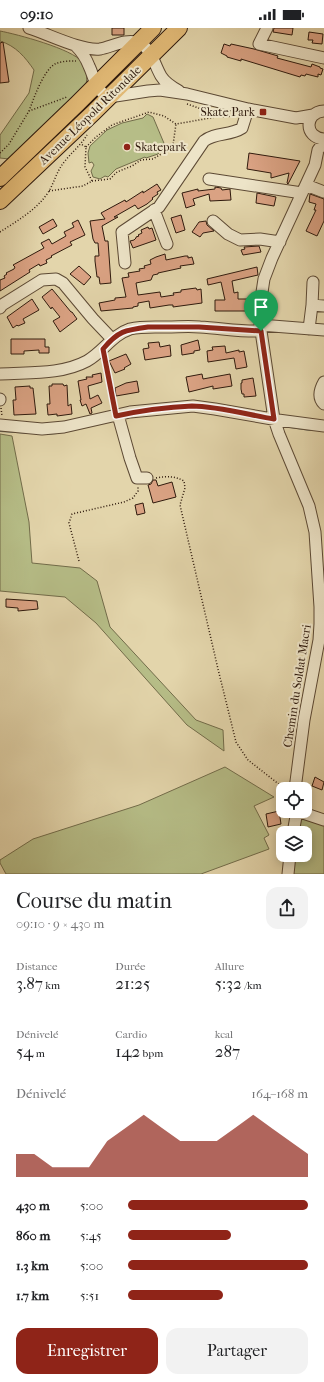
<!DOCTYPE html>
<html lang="fr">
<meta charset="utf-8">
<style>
body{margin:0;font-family:"IM FELL French Canon",serif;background:#f2f2f2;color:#202124;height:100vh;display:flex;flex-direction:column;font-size:15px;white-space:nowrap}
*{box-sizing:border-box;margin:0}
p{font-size:13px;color:#757577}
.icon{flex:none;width:22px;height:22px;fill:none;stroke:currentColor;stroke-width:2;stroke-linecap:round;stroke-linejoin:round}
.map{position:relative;height:846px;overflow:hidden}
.details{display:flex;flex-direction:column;background:#fff;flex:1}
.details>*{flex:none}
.tools{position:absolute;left:276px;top:754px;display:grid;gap:8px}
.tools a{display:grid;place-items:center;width:36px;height:36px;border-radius:8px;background:#fff;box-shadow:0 2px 10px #0003;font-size:20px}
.pin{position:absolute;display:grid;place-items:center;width:34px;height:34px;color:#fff;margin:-41px -17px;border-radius:50% 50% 50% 0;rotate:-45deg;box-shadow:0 0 4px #0007}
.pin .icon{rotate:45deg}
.round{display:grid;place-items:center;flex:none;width:42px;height:42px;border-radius:12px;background:#f2f2f2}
.summary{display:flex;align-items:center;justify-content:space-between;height:68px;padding:0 16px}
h1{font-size:22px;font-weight:600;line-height:30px}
.figures{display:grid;grid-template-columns:repeat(3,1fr);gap:6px;height:68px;padding:4px 16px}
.figures div{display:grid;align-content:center}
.figures b{font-size:17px;font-weight:600}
.figures small{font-size:11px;font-weight:400}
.figures p{font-size:11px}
.chart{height:112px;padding:8px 16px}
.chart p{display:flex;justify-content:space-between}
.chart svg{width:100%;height:72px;margin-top:4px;fill:#8f2418;opacity:.7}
.button{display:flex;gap:8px;margin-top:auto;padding:8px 16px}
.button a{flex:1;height:46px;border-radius:12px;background:#8f2418;color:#fff;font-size:16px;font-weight:600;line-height:46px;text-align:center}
.button a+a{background:#f2f2f2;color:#202124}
ul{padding:0 16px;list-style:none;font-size:13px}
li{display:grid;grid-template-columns:64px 48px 1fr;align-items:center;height:30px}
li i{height:10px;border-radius:5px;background:#8f2418}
.status{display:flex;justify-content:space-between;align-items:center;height:28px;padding:0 20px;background:#fff;direction:ltr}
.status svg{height:11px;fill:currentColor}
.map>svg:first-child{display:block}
.green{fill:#b6bd87;stroke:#726c4a}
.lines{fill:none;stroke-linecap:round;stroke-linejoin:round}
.stream{stroke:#6d796e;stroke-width:2}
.building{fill:#daa283;stroke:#2f1a0d}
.minor-casing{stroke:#5c4934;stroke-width:13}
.highway-casing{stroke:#2f1a0d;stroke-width:18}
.path{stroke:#2f1a0d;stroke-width:1.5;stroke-dasharray:1 2;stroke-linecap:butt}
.minor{stroke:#ede4c8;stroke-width:11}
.highway{stroke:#e2ba76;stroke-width:16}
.route-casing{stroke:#fff;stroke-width:8}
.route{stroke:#8f2418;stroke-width:5}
.poi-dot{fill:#8f2418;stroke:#ede4c8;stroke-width:1.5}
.labels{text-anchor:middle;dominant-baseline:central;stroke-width:4;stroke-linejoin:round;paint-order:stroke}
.poi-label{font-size:12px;fill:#2f1a0d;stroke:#ede4c8;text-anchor:end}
.street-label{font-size:12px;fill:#2f1a0d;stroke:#ede4c8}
</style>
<div class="status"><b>09:10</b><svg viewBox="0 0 49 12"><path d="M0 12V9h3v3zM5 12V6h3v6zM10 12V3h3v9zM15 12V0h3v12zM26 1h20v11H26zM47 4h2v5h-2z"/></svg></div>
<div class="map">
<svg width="324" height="846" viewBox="0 0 324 846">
<rect width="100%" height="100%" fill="#e3d5ab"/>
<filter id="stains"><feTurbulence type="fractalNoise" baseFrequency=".005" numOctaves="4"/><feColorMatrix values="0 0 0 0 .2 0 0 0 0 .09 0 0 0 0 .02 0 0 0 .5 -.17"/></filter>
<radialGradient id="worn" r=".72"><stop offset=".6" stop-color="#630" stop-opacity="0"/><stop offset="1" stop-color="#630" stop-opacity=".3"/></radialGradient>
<path class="green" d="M0 3C16 6 73 21 82 34 88 42 87 48 86 58L9 131 0 130V107L29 65 34 42C25 29 16 18 0 13Z
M147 86 153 89 166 120 161 122 158 126 146 130 145 129 116 141 108 149 105 148 100 151 93 149 91 143 94 137 92 134 89 135 88 125 90 118 107 102 122 95 143 90Z
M0 406 12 408 29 494 32 535 80 540 97 553 110 599 196 692 223 702 224 723 187 697 96 595 65 569 0 563Z
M225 739 274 769 254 778 269 807 264 810 269 821 201 846H6L0 835V832L33 811 139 777Z
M301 788 324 794V846H292L295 827H305V805H298Z"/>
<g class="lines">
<path class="stream" d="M284 398 310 402
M0 403 31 405
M43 406 57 405"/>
</g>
<path class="building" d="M112 0H124V7H112Z
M274 0H293L292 7 273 4Z
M309 4 323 6 322 16 312 15 313 12H308Z
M3 14 9 54 0 55V15Z
M224 16 230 18 231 16 254 21 278 28 277 30 311 39 312 36 320 39V40L323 41 321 47 318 46V49L306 46 305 48 301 47 300 49 241 31V33L227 29V28L221 25Z
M249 125 300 133 288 156 287 155 289 145 271 150V145L247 141Z
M157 156 161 162 157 164 158 166 152 170 153 171 147 176 138 181 135 177 114 189H118L102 198 105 213H108L111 255 100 256 99 249H97L95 233V228H99L98 215H95L93 211 90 193 105 191 101 185 125 172 126 174 143 163V165Z
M215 159 221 160 222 162 230 161 231 172 210 173 209 166 193 171 195 177 186 180 182 165 198 161V163L215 161Z
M257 165 276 169 274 178 256 175Z
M310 166 324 171V193L317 208 306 203 316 182H314L316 176 309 174Z
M181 187 185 202 176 205 171 190Z
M53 191 57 198 43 206 39 199Z
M78 192 85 207 70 214 72 217 51 228 52 229 46 232 47 235 40 238 39 236 29 242 30 244 0 263V252L5 250 4 248 7 246 6 245 14 241 15 239 13 237 44 220 41 215 49 211 52 216 66 208 64 204 74 199 72 195Z
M206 193 207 197 214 203 203 205 200 209 192 204 199 194Z
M148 199 149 201 152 200 156 212 133 220 130 213 134 212 136 210V209L139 208 138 207 142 205 141 202Z
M259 218 261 224 243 227 241 222 245 221 244 219Z
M165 226 166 232 185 228H188V230L192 229 194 236 180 238 181 240 158 245V246L153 247 151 252 136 255 138 267 160 264 161 269 174 267 173 265 181 264V262L196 260 197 262 201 261 202 275 173 279V277H169L150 280 149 273 138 275V278L133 279V280L101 283 99 275 115 272V270L126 269 122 250 129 249 128 245 140 243 139 241 145 240 144 238 151 236 150 232 156 229Z
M79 238 91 249 84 257 70 246Z
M257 239 258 247 232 253 234 265 238 264V271H249V283H215V272H225L221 254 208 257 207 251Z
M52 261 71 284H72L77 291 60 304 53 293 60 289 52 279 51 281 42 269Z
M32 271 39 282 23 291 25 295 18 298 17 297 13 300 7 289Z
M11 311H45V319H49V325H39V322L24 323V326H11Z
M198 312 200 322 194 323V325L182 327 181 317Z
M159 314 160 319 170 317 171 328 145 332 143 321 149 320 148 315Z
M225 318 226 325 239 322V324L244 323 247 339 236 341 234 330 208 334 207 323 213 322 212 319Z
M126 326 131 336 124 340 125 341 115 345 109 333Z
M101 345 102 354 88 358 90 371 98 367 102 375 91 380 92 385 90 386 86 376 82 378 80 372H81L78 353 87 351 86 349H93L92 347Z
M202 346 203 351 230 346 232 358 213 361V358L189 364 186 349Z
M253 350 256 368 244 369V366H242L241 361V355H242V352Z
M137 353 139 364 116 368 115 360 126 355Z
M52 356H63L64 358 67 357 68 378 71 376 72 386 57 388V386L48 387 47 376H50L49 358H52Z
M30 358V360H33L36 386 14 387 13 372H16L15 359Z
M153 452H156L158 458 172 454 176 469 153 475 148 457 151 456Z
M143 475 145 485 137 487 135 477Z
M6 571 37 573 38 581 18 583V580L6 579Z
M315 749 324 754 322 762 312 758Z
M279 783 281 796 268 799 266 786Z"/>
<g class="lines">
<defs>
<path id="minor" d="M29 0C48 6 81 23 100 21 111 19 127 10 139 15 152 21 154 36 161 48 165 55 172 59 179 63
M267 0 259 16 324 30
M75 17C81 23 86 30 89 38 95 50 94 62 109 69L148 63 160 62 187 66 248 81 296 90 313 87
M324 83C304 84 304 110 324 111
M209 151 302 165
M306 157 324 164
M154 182 167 216
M213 193 228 206 240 212 260 211 280 214
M125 235 122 204 159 179 204 113C215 104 230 108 242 100L248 81
M312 277 313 254
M0 280 2 277 42 252 56 251 63 255 93 291 112 311
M260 297 324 302
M309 301 312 277 324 278
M0 346C28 344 61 347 87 333 103 324 112 307 130 301 142 298 155 299 167 299 178 299 189 298 200 299 220 300 241 304 261 303
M324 354C320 361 317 369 324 376
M0 371V372
M118 387 130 430 137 450H147
M0 397 42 401 64 399 130 384 193 378 215 381 278 392 324 398
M295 761 304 692 319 612 320 596V579L315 504 309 478 279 406 274 391 261 303 259 284 264 251 272 230 315 137 318 122 324 114
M297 783 324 792
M293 805 297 783
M288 846 290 827"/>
<path id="highway" d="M0 150 77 76 153 0
M0 173 93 85 179 0"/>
</defs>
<use href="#minor" class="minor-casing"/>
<use href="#highway" class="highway-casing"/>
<path class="path" d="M187 76 213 85 217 89 236 88
M29 83C34 70 43 43 55 36 61 33 69 33 76 33
M86 119 96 109 112 97 149 84 164 88 176 96 216 89
M0 125 9 116 29 83 67 69
M92 153 110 151 117 144 132 138 141 132 153 131 166 123 173 117 176 96
M49 163 83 158 92 153 85 139 86 119 81 116
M0 204C17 193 38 181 49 163 55 153 57 142 65 133 72 124 81 117 87 107
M105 331 114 378
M1 380 2 388
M156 450C167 448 175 448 184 453L185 460 180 477 218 641 236 714 248 732 285 761
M79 533 69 495 72 486 124 474 133 470 138 463V458"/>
<use href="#minor" class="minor"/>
<use href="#highway" class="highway"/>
</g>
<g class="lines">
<defs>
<path id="route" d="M148 299H199L261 303 274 391C250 387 216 378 192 378 168 379 139 383 116 388L103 321C118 303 125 302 148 299Z"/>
</defs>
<use href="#route" class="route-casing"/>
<use href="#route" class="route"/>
</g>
<g class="poi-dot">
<rect x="259" y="80" width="8" height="8" rx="2"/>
<circle cx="127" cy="119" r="4"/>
</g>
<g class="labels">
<g class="poi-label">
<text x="255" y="84">Skate Park</text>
<text x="135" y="119" text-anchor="start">Skatepark</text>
</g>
<g class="street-label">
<text transform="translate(90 87) rotate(-44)">Avenue Léopold Ritondale</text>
<text transform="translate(297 658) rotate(-81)">Chemin du Soldat Macri</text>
</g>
</g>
<rect width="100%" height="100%" filter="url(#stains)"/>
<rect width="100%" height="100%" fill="url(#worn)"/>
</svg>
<div class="tools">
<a><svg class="icon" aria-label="locate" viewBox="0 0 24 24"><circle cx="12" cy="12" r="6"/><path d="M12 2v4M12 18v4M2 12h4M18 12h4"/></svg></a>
<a><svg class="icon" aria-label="layers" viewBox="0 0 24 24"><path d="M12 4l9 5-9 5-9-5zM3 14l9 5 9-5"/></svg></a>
</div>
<div class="pin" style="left:261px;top:303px;background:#1e9e55"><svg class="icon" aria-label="arrive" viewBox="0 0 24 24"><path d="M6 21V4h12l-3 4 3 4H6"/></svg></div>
</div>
<section class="details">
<div class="summary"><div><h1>Course du matin</h1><p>09:10 · 9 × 430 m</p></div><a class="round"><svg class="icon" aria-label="share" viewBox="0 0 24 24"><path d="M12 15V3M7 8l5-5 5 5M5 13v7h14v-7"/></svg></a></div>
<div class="figures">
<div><p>Distance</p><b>3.87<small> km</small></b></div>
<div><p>Durée</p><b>21:25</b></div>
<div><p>Allure</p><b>5:32<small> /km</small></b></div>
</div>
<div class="figures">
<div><p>Dénivelé</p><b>54<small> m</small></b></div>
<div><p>Cardio</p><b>142<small> bpm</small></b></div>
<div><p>kcal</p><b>287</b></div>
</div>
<div class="chart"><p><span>Dénivelé</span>164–168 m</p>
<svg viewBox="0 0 160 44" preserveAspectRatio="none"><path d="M0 44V30L10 30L20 38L30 38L40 38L50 22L60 14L70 6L80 14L90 22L100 22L110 22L120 14L130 6L140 14L150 22L160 30V44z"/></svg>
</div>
<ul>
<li><b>430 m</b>5:00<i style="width:100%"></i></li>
<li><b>860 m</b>5:45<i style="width:57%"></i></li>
<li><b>1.3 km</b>5:00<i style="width:100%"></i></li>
<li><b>1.7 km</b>5:51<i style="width:53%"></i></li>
</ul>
<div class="button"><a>Enregistrer</a><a>Partager</a></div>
</section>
